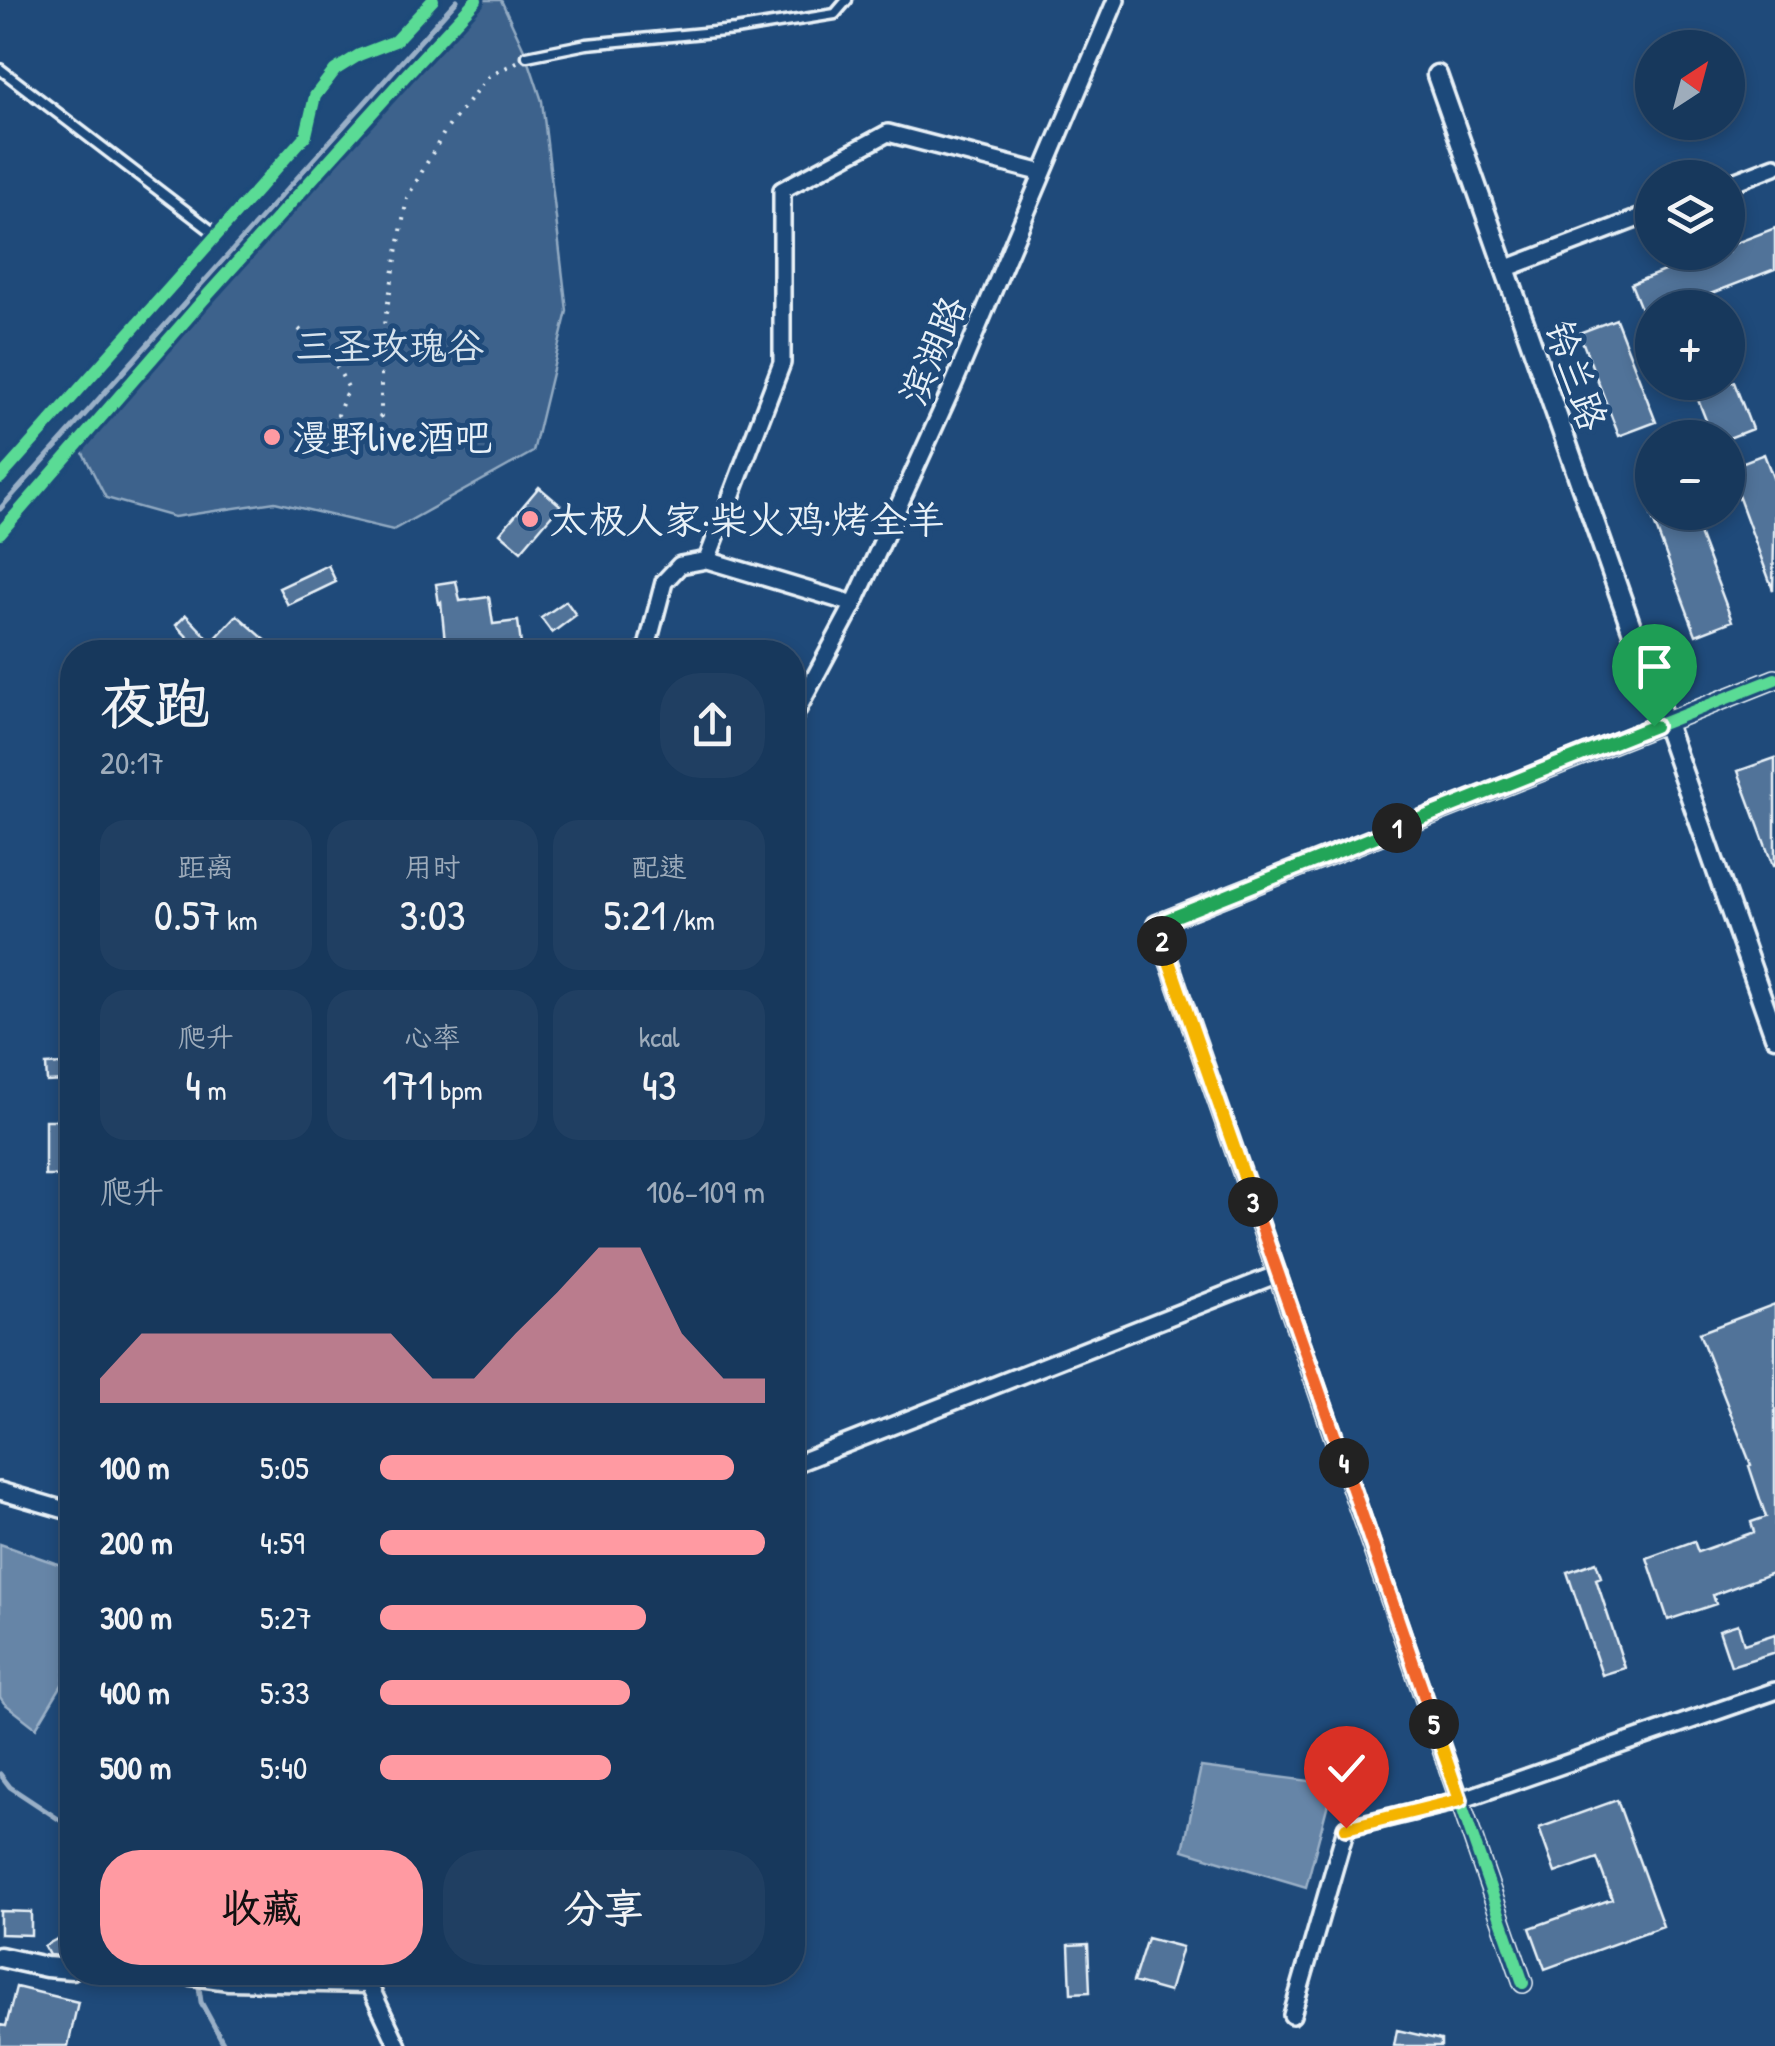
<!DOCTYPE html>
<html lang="zh">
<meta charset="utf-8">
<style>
body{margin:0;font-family:"Patrick Hand","LXGW WenKai TC",sans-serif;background:#203f62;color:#f1f3f6;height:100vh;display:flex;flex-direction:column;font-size:38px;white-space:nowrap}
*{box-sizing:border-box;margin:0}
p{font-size:32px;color:#9eacbb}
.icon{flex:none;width:55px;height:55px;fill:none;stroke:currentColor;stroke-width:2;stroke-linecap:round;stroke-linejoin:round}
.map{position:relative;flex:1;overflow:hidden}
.drawer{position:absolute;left:60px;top:640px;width:745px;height:1345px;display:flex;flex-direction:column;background:#17385c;border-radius:40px;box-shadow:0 5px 15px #0003,0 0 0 2px #365272}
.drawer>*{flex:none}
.needle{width:65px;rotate:36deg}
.tools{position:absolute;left:1635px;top:30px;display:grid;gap:20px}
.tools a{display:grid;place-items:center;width:110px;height:110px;border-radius:50%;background:#17385c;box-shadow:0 5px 15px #0003,0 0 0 2px #365272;font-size:50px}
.pin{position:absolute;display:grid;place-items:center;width:85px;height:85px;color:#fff;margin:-102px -42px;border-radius:50% 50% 50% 0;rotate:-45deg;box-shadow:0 0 10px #0007}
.pin .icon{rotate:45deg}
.km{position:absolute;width:50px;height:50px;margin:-25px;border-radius:50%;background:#222;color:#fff;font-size:28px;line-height:50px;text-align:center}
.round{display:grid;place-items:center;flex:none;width:105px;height:105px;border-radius:40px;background:#203f62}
.headline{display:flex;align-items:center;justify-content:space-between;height:170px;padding:0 40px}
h1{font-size:55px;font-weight:600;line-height:75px}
.stats{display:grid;grid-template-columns:repeat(3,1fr);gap:15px;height:170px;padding:10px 40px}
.stats div{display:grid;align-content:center;border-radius:25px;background:#203f62;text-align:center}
.stats b{font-size:42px;font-weight:600}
.stats small{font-size:28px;font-weight:400}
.stats p{font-size:28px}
.chart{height:280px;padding:20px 40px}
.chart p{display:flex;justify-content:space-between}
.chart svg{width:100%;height:180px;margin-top:10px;fill:#ff9aa2;opacity:.7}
.primary-button{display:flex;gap:20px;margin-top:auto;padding:20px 40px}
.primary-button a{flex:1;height:115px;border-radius:40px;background:#ff9aa2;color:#111;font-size:40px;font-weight:600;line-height:115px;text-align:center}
.primary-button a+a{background:#203f62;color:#f1f3f6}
ul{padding:0 40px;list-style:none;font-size:32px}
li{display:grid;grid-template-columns:160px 120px 1fr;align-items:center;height:75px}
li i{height:25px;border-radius:12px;background:#ff9aa2}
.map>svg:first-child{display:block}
.green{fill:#3c628c;stroke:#92aac2;stroke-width:2.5}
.water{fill:#6685a7;stroke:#9ab0c7;stroke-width:2.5}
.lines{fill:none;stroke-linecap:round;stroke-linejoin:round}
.stream{stroke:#9ab0c7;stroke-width:5}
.building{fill:#517399;stroke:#e8f1f8;stroke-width:2.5}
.service-casing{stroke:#e8f1f8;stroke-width:15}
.minor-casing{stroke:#e8f1f8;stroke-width:22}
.tertiary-casing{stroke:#e8f1f8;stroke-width:25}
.path{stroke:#e8f1f8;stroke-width:4;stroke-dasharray:2.5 8;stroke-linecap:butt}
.service{stroke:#1f4a7a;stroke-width:8}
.minor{stroke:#1f4a7a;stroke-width:15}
.tertiary{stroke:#1f4a7a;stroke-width:18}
.cycleway-casing{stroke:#1f4a7a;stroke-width:19}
.cycleway{stroke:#5adb95;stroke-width:12}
.split-1-casing{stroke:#fff;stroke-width:20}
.split-2-casing{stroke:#fff;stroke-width:20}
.split-3-casing{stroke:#fff;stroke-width:20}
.split-4-casing{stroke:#fff;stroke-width:20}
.split-5-casing{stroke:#fff;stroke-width:20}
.split-6-casing{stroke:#fff;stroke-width:20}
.split-1{stroke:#22a559;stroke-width:12}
.split-2{stroke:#22a559;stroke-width:12}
.split-3{stroke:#f5b400;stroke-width:12}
.split-4{stroke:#f0652b;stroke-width:12}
.split-5{stroke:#f0652b;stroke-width:12}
.split-6{stroke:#f5b400;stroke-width:12}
.poi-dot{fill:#ff9aa2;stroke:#1f4a7a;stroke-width:4}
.labels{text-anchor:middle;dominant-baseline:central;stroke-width:10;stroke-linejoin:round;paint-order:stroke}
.park-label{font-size:38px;fill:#d7e3ed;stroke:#1f4a7a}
.street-label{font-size:38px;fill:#e8f1f8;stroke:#1f4a7a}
.poi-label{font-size:38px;fill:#e8f1f8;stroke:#1f4a7a;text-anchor:start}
</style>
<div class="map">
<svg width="1775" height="2046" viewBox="0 0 1775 2046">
<rect width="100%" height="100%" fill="#1f4a7a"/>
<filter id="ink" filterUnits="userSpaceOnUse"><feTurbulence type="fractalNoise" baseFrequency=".01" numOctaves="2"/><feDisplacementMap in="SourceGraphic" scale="20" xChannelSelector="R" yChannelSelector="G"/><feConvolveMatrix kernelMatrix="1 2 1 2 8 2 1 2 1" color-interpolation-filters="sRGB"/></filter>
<g filter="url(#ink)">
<path class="green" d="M473 0H501L527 56 542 101 567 311 533 452 393 530 275 502 174 517 106 498 79 445 312 189Z"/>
<path class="water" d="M0 1544 72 1569V1623L63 1683 36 1728 4 1703 0 1697Z
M1201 1767 1333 1784 1306 1887 1183 1850Z"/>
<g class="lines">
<path class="stream" d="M0 509 457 0
M0 1774 10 1787 72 1828
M198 1980 201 2002 225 2046"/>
</g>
<path class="building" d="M1775 228V269L1674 308H1652V336L1631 284 1712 252H1728V246Z
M1616 319 1656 422 1619 436 1579 333Z
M1691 382H1734L1752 429 1729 438H1713Z
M1764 454 1775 483 1773 590 1728 468Z
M539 487 560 505 521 551 500 533Z
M1650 512H1691L1732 621 1696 635Z
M328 565 336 582 288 605 279 588Z
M456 581 460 601 489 597 493 624 518 621 521 645 467 652H446L441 602 439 604 436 584Z
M566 601 576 615 552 633 541 618Z
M186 615 212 642 237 615 270 644 262 652H184L193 643 176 625Z
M1775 758V866H1773L1738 771Z
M64 1064 66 1081 47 1082 46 1065Z
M45 1120H72L71 1176H45Z
M1775 1304V1572L1713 1595 1716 1604 1668 1620 1647 1558 1694 1541 1698 1552 1754 1532 1751 1522 1766 1517 1749 1466 1751 1465 1699 1333Z
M1596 1562 1601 1577 1596 1579 1625 1668 1602 1675 1567 1572Z
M1738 1624 1744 1644 1775 1634V1652L1731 1666 1719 1630Z
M1617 1800 1663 1926 1545 1969 1530 1928 1612 1899 1597 1858 1555 1873 1539 1828Z
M0 1911 31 1912V1935L0 1934Z
M72 1931V1949L61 1956 49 1955 44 1946Z
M1147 1938 1182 1947 1169 1992 1133 1982Z
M1088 1944 1090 1992 1071 1993 1069 1945Z
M16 1987 78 2002 68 2046H0V2025L6 2026Z
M1397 2030 1441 2040V2046H1394Z"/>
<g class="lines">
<defs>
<path id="service" d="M527 56 587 44 735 30 835 14 847 0
M0 69 217 235"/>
<path id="minor" d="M1728 184 1775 166
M1505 269 1652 213
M707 560 854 604
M641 652 647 647 664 582 680 565 707 560 782 363V190L888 133 1043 173
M792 720 854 604 952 388 1116 0
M792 1465 1278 1274
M0 1491 72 1512
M363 1972 398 2046
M1523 1983 1156 924 1775 679
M1292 2015 1346 1828 1461 1800 1775 1691"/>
<path id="tertiary" d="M1437 75 1775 1036
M0 1957 46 1967 72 1969
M134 1972 177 1973 229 1980 368 1983"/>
</defs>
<use href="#service" class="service-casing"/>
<use href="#minor" class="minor-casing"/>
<use href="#tertiary" class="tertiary-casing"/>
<path class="path" d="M299 329 336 365 348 387 338 415 362 439 381 416V341L407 198 445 131 489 76 519 61"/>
<use href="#service" class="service"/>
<use href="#minor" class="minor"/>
<use href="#tertiary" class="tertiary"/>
<defs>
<path id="cycleway" d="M0 478 306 135 315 96 335 70 359 55 395 41 433 0
M0 533 204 299 407 74 476 0
M1523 1983 1156 924 1775 679"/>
</defs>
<use href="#cycleway" class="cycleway-casing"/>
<use href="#cycleway" class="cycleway"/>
</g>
</g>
<g class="lines" filter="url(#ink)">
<defs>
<path id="split-1" d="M1397 828 1654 726"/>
<path id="split-2" d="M1162 941 1156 924 1397 828"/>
<path id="split-3" d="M1162 941 1253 1202"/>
<path id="split-4" d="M1253 1202 1344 1463"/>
<path id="split-5" d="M1344 1463 1434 1724"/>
<path id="split-6" d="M1346 1828 1460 1800 1434 1724"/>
</defs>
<use href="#split-1" class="split-1-casing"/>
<use href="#split-2" class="split-2-casing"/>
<use href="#split-3" class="split-3-casing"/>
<use href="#split-4" class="split-4-casing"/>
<use href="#split-5" class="split-5-casing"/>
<use href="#split-6" class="split-6-casing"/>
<use href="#split-1" class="split-1"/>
<use href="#split-2" class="split-2"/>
<use href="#split-3" class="split-3"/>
<use href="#split-4" class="split-4"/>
<use href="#split-5" class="split-5"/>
<use href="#split-6" class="split-6"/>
</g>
<g class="poi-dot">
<circle cx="272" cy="437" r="10"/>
<circle cx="530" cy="519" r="10"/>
</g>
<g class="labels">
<g class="park-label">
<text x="390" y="345">三圣玫瑰谷</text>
</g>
<g class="street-label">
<text transform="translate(932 350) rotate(-67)">滨湖路</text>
<text transform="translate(1577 375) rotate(71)">铃兰路</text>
</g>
<g class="poi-label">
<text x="292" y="437">漫野live酒吧</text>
<text x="550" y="519">太极人家·柴火鸡·烤全羊</text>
</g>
</g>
</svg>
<div class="tools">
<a><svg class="needle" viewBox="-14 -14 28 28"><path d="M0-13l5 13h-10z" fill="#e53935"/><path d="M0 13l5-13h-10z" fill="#9eacbb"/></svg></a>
<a><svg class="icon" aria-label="layers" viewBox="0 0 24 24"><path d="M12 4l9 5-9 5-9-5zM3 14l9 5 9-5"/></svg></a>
<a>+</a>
<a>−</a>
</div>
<div class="pin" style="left:1654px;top:726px;background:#1e9e55"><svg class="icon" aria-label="arrive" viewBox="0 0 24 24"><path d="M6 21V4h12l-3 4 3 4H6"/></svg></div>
<div class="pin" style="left:1346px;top:1828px;background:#d93025"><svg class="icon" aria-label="check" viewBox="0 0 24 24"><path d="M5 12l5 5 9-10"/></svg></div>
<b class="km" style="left:1397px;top:828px">1</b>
<b class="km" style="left:1162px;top:941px">2</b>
<b class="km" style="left:1253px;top:1202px">3</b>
<b class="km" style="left:1344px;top:1463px">4</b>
<b class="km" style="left:1434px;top:1724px">5</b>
<section class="drawer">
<div class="headline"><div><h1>夜跑</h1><p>20:17</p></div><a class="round"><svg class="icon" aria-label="share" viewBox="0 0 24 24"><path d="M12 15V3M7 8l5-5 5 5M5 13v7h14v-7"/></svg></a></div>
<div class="stats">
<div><p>距离</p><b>0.57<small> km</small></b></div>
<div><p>用时</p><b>3:03</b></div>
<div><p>配速</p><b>5:21<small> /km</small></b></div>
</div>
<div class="stats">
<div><p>爬升</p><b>4<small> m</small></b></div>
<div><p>心率</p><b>171<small> bpm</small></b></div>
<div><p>kcal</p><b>43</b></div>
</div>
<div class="chart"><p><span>爬升</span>106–109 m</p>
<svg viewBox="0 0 160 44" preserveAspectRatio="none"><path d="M0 44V38L10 27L20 27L30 27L40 27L50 27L60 27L70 27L80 38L90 38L100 27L110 17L120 6L130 6L140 27L150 38L160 38V44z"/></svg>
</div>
<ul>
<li><b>100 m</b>5:05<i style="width:92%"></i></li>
<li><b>200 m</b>4:59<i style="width:100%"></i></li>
<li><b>300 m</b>5:27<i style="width:69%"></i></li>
<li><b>400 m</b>5:33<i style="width:65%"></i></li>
<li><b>500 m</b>5:40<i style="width:60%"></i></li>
</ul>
<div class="primary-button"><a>收藏</a><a>分享</a></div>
</section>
</div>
